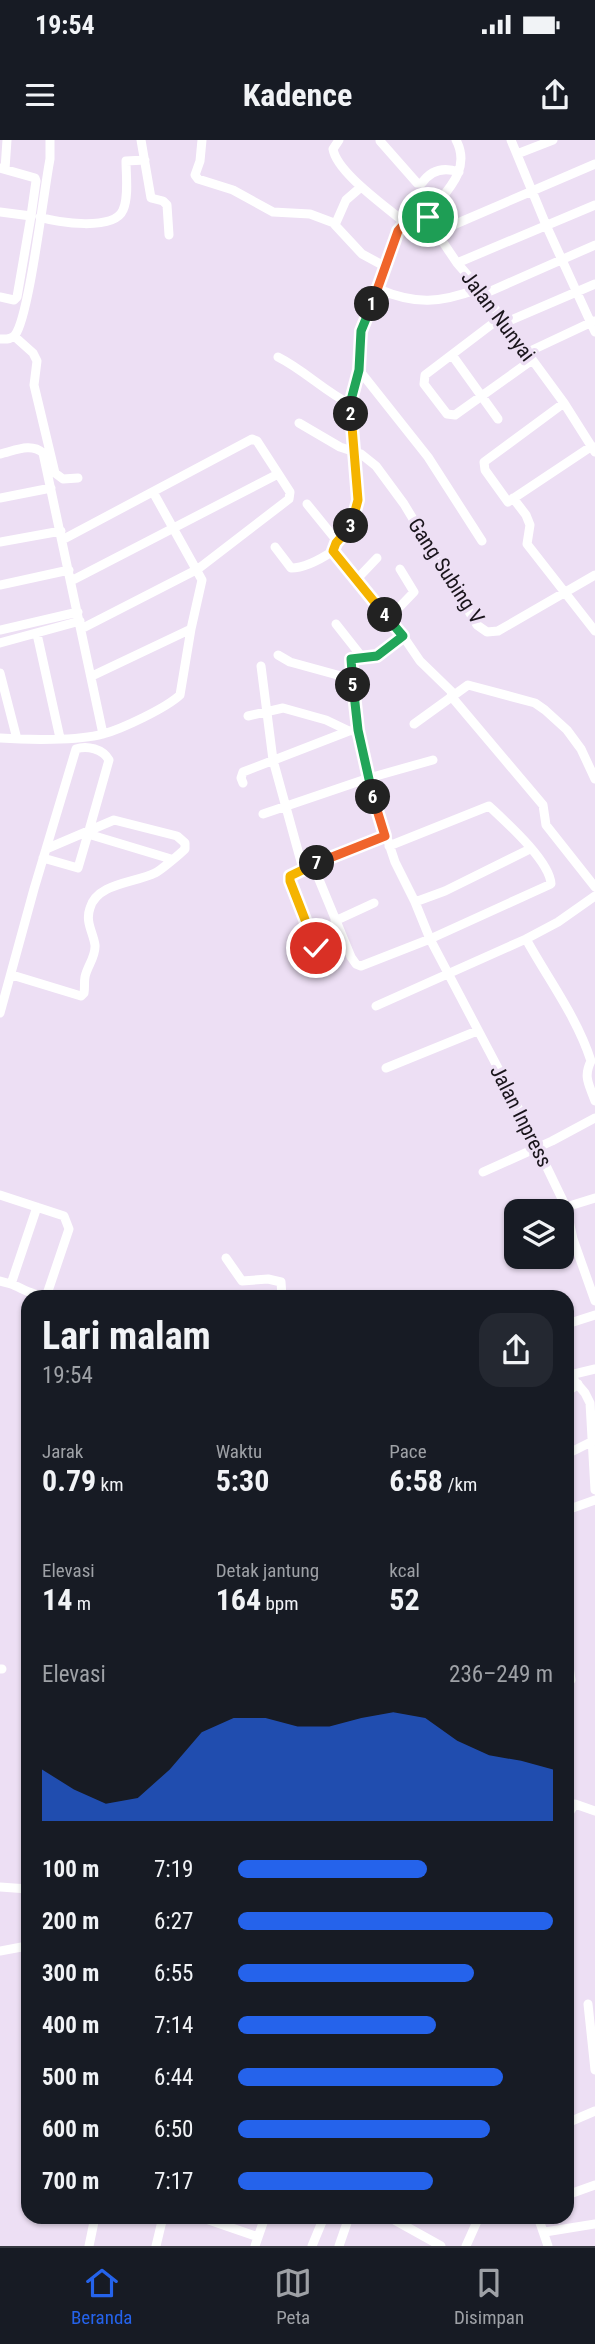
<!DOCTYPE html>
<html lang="id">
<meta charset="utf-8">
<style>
body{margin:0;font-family:"Roboto Condensed",sans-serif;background:#242831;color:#f1f3f6;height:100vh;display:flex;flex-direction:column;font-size:26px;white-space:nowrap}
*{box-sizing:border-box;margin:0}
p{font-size:23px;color:#9ea1a6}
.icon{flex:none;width:38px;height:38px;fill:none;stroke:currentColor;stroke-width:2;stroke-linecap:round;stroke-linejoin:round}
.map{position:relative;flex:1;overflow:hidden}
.panel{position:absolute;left:21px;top:1150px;width:553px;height:934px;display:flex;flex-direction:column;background:#171b24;border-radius:21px;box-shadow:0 2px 5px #0004}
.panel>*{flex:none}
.buttons{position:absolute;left:504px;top:1059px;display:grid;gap:14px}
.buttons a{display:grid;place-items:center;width:70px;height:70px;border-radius:14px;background:#171b24;box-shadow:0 2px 5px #0004;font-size:35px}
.pin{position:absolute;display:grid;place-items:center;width:60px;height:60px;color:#fff;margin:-30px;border:4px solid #fff;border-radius:50%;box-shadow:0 2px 7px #0007}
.km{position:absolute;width:35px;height:35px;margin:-18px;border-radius:50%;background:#222;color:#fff;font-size:19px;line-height:35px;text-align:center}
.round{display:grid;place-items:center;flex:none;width:74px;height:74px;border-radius:21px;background:#242831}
.overview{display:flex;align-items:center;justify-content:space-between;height:119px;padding:0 21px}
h1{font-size:38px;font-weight:700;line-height:52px}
.metrics{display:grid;grid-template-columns:repeat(3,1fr);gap:10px;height:119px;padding:7px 21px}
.metrics div{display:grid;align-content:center}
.metrics b{font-size:30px;font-weight:700}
.metrics small{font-size:19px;font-weight:400}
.metrics p{font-size:19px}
.chart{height:196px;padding:14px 21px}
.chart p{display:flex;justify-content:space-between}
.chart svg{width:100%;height:126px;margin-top:7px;fill:#2563eb;opacity:.7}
ul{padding:0 21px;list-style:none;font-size:23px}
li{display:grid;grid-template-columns:112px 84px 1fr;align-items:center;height:52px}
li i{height:18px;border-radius:9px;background:#2563eb}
.status{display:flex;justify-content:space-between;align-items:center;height:49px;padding:0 35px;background:#171b24;direction:ltr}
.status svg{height:19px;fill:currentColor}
header{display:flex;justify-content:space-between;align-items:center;height:91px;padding:0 21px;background:#171b24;font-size:32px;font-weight:700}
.tab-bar{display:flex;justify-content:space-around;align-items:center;height:98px;border-top:2px solid #363941;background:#171b24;font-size:19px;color:#9ea1a6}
.tab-bar a{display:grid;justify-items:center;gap:4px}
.tab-bar .current{color:#2563eb}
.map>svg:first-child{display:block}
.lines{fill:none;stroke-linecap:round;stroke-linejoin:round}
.minor{stroke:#fff;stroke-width:9}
.split-1-casing{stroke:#fff;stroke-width:14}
.split-2-casing{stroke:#fff;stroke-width:14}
.split-3-casing{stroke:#fff;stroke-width:14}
.split-4-casing{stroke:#fff;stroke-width:14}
.split-5-casing{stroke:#fff;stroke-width:14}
.split-6-casing{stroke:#fff;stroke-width:14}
.split-7-casing{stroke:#fff;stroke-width:14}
.split-8-casing{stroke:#fff;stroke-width:14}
.split-1{stroke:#f0652b;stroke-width:9}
.split-2{stroke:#22a559;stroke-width:9}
.split-3{stroke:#f5b400;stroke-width:9}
.split-4{stroke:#f5b400;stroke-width:9}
.split-5{stroke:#22a559;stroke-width:9}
.split-6{stroke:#22a559;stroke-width:9}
.split-7{stroke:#f0652b;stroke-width:9}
.split-8{stroke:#f5b400;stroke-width:9}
.labels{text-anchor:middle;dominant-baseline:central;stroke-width:7;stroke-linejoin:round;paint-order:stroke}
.street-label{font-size:21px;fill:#19141b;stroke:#eddff4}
</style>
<div class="status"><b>19:54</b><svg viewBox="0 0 49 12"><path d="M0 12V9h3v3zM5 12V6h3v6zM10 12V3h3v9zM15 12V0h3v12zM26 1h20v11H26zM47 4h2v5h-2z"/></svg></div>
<header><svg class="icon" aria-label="menu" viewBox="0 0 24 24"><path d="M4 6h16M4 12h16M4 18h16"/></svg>Kadence<svg class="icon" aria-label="share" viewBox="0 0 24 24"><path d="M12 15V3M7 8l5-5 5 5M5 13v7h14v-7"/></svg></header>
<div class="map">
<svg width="595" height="2106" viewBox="0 0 595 2106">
<rect width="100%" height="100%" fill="#eddff4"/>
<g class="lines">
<path class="minor" d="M141 0 151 58 163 61 167 65 169 95
M202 0 200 21 195 35 198 39 233 50 273 72 310 74 334 83
M339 0 333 9C337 33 387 67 405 83
M456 0C472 30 446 51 429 74L428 80 457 123 484 154 564 263 595 312
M511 0 546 85 595 192
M380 1 417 43H422C431 30 444 27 459 32
M517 14 553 0
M0 28 35 38 36 41 31 76
M5 29 7 0
M361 47 346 60 335 85 362 114 386 127
M0 72 31 76 17 157 14 160 0 157
M40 77C58 83 114 91 123 70 129 57 126 35 126 21L145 20
M405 83 396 95 361 191 359 230 350 264 358 360 352 385 336 403 333 411 403 496 420 521 454 554
M405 83 428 80
M437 92 595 24
M457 123 595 65
M378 149C416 165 440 163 478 149
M484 154 595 105
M500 178 425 235 424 244 447 274 455 275 532 220
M504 183 595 144
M14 196 33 213 37 221 34 245 55 333 63 339 78 338
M0 199C6 199 11 200 15 195 29 178 44 49 50 19V0
M526 213 594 181
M452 215 498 279
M278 217C304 230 324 251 350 264
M359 230 428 317 482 401
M564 263 484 322 485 330 508 362 592 306
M299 283 340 307 361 314 376 326 404 364 477 485 487 492 498 491 595 435
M0 314C14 311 31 302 43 313L103 594
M0 358 51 348
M513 358 526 375 530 385 527 404 595 491
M307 364 337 401
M62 400 252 299 257 301 290 352 289 359 198 429 81 489
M0 402 61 391
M275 407 291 428C306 428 321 419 333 411
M357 439 377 418
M71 441 278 334
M0 445 69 430
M388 479 414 452 400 429
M336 484 362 517
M0 490 78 472
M37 494 60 598
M403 496 377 516 351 519 358 590 372 653 395 722 415 762 430 799 508 947 566 1067 573 1099 595 1161
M0 503 80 481
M278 515 290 522 352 539
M261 526 273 620 303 729
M0 533 17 599
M92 536 191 489
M451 556 543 665 546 685 595 747
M248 576 283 568 326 580 349 591
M414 584 468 545 535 563 545 570 567 590 581 609 595 639
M0 598C27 600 78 601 103 594 122 589 166 568 180 555L191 489 202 440 153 352
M243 643 241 638 243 632 349 591 358 590
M263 674 369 638 433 620
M43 718 78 728 88 694
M313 725 351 817 356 824 361 826 430 799 551 744C550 721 506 682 489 666L389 706
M415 762 445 751 530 709
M335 781 374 763
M526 799C548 839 577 877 591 921 583 937 589 944 595 961
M346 806 320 812 318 811 292 747 290 736 318 722 385 696
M12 835 81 856 84 853C85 848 84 842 85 837 87 826 96 817 95 805 93 792 85 782 90 768 97 743 135 743 155 733 160 731 181 713 185 709V703L177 696 114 680 46 709
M376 866 526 799 558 782 595 756
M0 873 34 749 76 609C87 605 103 609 109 620L88 694 171 719
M386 928 477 891
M483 1032 552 1001 595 978
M0 1055 64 1076 69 1089 47 1154C36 1158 22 1148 11 1144
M566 1067 595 1058
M226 1118 242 1141 268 1139 281 1142 282 1157
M0 1141 11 1144 37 1067
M567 1184 595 1175
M567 1232 585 1253 590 1263 595 1350
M570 1235 595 1229
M567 1252 578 1244
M567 1314 595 1300
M567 1370 595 1360
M567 1511 571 1540
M0 1529H2
M567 1676 575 1664 595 1671
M0 1747 28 1749
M0 1811 27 1806
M588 1864 595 1930
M567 1912H568
M567 1983 595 1971
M567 2055 595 2045
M200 2077 258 2097
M389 2077 441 2106
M538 2077 548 2106
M545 2092 595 2084
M89 2106 95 2077
M156 2106 163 2077
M255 2106 265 2077
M312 2106 324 2077
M339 2106 349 2077
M466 2106 479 2077"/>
</g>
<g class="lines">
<defs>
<path id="split-1" d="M372 164 398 91 405 83 428 80V77"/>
<path id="split-2" d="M351 274 350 264 359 230 361 191 372 164"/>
<path id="split-3" d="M351 386 358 360 351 274"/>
<path id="split-4" d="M351 386 336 403 333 411 385 475"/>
<path id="split-5" d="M353 545 351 519 377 516 403 496 385 475"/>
<path id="split-6" d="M353 545 358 590 373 657"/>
<path id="split-7" d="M317 723 385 696 373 657"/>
<path id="split-8" d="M316 808 290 741V736L317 723"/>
</defs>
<use href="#split-1" class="split-1-casing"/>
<use href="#split-2" class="split-2-casing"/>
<use href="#split-3" class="split-3-casing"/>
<use href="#split-4" class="split-4-casing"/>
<use href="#split-5" class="split-5-casing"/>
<use href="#split-6" class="split-6-casing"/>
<use href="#split-7" class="split-7-casing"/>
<use href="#split-8" class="split-8-casing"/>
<use href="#split-1" class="split-1"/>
<use href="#split-2" class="split-2"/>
<use href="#split-3" class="split-3"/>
<use href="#split-4" class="split-4"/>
<use href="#split-5" class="split-5"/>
<use href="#split-6" class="split-6"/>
<use href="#split-7" class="split-7"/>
<use href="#split-8" class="split-8"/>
</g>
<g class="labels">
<g class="street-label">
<text transform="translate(498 176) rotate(53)">Jalan Nunyai</text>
<text transform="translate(446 431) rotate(57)">Gang Subing V</text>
<text transform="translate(521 976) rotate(63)">Jalan Inpress</text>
</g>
</g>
</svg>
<div class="buttons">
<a><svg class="icon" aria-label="layers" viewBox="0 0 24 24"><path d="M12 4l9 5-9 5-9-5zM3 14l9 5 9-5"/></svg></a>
</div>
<div class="pin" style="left:428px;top:77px;background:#1e9e55"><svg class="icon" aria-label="arrive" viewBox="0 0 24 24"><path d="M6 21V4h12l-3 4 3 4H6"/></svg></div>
<div class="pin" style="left:316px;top:808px;background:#d93025"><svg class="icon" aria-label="check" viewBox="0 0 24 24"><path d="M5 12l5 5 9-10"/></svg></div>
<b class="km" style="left:372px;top:164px">1</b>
<b class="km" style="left:351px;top:274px">2</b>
<b class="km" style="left:351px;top:386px">3</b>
<b class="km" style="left:385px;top:475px">4</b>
<b class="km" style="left:353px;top:545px">5</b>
<b class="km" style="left:373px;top:657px">6</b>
<b class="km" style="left:317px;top:723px">7</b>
<section class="panel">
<div class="overview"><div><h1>Lari malam</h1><p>19:54</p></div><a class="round"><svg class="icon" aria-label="share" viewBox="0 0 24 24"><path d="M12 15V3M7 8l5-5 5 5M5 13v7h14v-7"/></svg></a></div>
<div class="metrics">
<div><p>Jarak</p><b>0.79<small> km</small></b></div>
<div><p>Waktu</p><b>5:30</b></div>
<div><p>Pace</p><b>6:58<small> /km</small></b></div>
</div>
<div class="metrics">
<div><p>Elevasi</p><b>14<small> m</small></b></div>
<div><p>Detak jantung</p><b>164<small> bpm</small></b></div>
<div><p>kcal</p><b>52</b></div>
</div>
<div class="chart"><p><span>Elevasi</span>236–249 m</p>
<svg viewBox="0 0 160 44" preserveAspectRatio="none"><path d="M0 44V26L10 33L20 38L30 36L40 26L50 13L60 8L70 8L80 11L90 11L100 8L110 6L120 8L130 16L140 21L150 23L160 26V44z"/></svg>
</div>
<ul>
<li><b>100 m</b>7:19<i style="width:60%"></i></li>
<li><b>200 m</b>6:27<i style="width:100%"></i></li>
<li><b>300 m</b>6:55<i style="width:75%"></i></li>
<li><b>400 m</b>7:14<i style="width:63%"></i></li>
<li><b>500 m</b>6:44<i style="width:84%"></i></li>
<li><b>600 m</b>6:50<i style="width:80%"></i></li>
<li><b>700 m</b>7:17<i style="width:62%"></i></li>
</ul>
</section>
</div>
<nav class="tab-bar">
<a class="current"><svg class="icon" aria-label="home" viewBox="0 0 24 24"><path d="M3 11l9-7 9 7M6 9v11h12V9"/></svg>Beranda</a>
<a><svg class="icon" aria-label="map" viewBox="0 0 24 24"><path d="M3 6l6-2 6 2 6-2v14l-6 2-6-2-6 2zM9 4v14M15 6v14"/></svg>Peta</a>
<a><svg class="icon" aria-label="saved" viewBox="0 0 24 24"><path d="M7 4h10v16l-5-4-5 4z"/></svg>Disimpan</a>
</nav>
